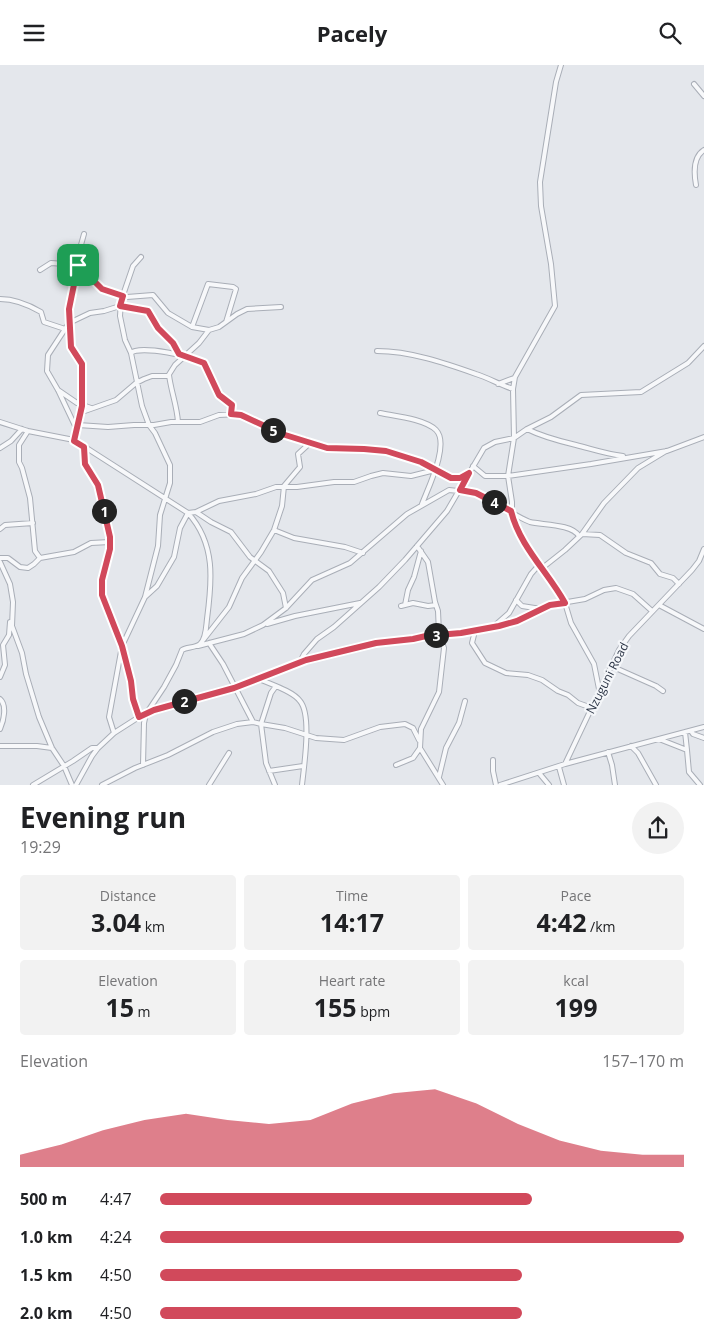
<!DOCTYPE html>
<meta charset="utf-8">
<style>
body{margin:0;font-family:"Open Sans",sans-serif;background:#f2f2f2;color:#202124;height:100vh;display:flex;flex-direction:column;font-size:19px;white-space:nowrap}
*{box-sizing:border-box;margin:0}
p{font-size:16px;color:#757577}
.icon{flex:none;width:28px;height:28px;fill:none;stroke:currentColor;stroke-width:2;stroke-linecap:round;stroke-linejoin:round}
.map{position:relative;height:720px;overflow:hidden}
.details{display:flex;flex-direction:column;background:#fff;flex:1}
.details>*{flex:none}
.pin{position:absolute;display:grid;place-items:center;width:42px;height:42px;color:#fff;margin:-21px;border-radius:10px;box-shadow:0 2px 8px #0006}
.km{position:absolute;width:25px;height:25px;margin:-12px;border-radius:50%;background:#222;color:#fff;font-size:14px;line-height:25px;text-align:center}
.round{display:grid;place-items:center;flex:none;width:52px;height:52px;border-radius:26px;background:#f2f2f2}
.summary{display:flex;align-items:center;justify-content:space-between;height:85px;padding:0 20px}
h1{font-size:28px;font-weight:700;line-height:38px}
.metrics{display:grid;grid-template-columns:repeat(3,1fr);gap:8px;height:85px;padding:5px 20px}
.metrics div{display:grid;align-content:center;border-radius:5px;background:#f2f2f2;text-align:center}
.metrics b{font-size:25px;font-weight:700}
.metrics small{font-size:14px;font-weight:400}
.metrics p{font-size:14px}
.chart{height:140px;padding:10px 20px}
.chart p{display:flex;justify-content:space-between}
.chart svg{width:100%;height:90px;margin-top:5px;fill:#d1495b;opacity:.7}
ul{padding:0 20px;list-style:none;font-size:16px}
li{display:grid;grid-template-columns:80px 60px 1fr;align-items:center;height:38px}
li i{height:12px;border-radius:6px;background:#d1495b}
header{display:flex;justify-content:space-between;align-items:center;height:65px;padding:0 20px;background:#fff;font-size:22px;font-weight:700}
.map>svg:first-child{display:block}
.lines{fill:none;stroke-linecap:round;stroke-linejoin:round}
.minor-casing{stroke:#a9aeb7;stroke-width:6}
.minor{stroke:#f7f8fa;stroke-width:4}
.route-casing{stroke:#fff;stroke-width:10}
.route{stroke:#d1495b;stroke-width:6}
.labels{text-anchor:middle;dominant-baseline:central;stroke-width:4.5;stroke-linejoin:round;paint-order:stroke}
.street-label{font-size:12px;fill:#2b3445;stroke:#f4f6f9}
</style>
<header><svg class="icon" aria-label="menu" viewBox="0 0 24 24"><path d="M4 6h16M4 12h16M4 18h16"/></svg>Pacely<svg class="icon" aria-label="search" viewBox="0 0 24 24"><circle cx="10" cy="10" r="6"/><path d="M15 15l6 6"/></svg></header>
<div class="map">
<svg width="704" height="720" viewBox="0 0 704 720">
<rect width="100%" height="100%" fill="#e4e7ec"/>
<g class="lines">
<defs>
<path id="minor" d="M561 0 556 17 540 117 541 141 551 199 555 241 515 312 513 324 514 373 508 411 512 437V450L523 475 559 527 565 538 571 558 594 599 599 624
M694 19 704 31
M696 120C694 109 693 92 704 85
M40 205 51 198 78 200 102 224 127 232 153 230 168 248 192 262 209 265
M0 234C14 234 29 240 41 247L44 257 65 264
M192 262 208 219 233 222 236 224 226 257
M377 286C410 286 445 298 476 309 489 313 500 320 513 324
M131 288C139 280 196 291 204 299 212 308 213 321 220 331 223 334 229 337 232 340L231 349
M169 310C171 326 177 341 178 357
M498 319 514 313
M58 325 77 338 91 343
M81 347 82 299 71 282 69 244 78 204 79 187 84 169
M380 348C395 351 425 354 436 365 450 379 428 423 422 439
M0 357 28 366 74 375 188 448C216 479 212 516 207 554 206 562 206 574 200 579 195 583 187 582 182 585L176 600 164 622 146 649 144 658 143 700
M78 360 108 362 134 360H154L171 357H200L219 350 239 349 285 370 307 375 327 383 364 384 386 386 421 397 449 412 460 413 467 409
M527 364C543 372 559 376 576 380 592 384 606 389 623 391
M77 365 58 325 47 306 48 290 69 258 90 248 104 246 120 241 146 245 158 263 175 281 179 289
M28 366 19 380V397L22 403 30 433 35 486 40 493
M74 375 80 350 82 347 116 335 136 318 144 314 152 311H168L175 300 199 278 209 265 219 262 237 249 247 244 281 242
M84 382 85 399 98 420 110 473 109 483 102 515V530L122 581
M0 383 11 376 22 364
M473 401 485 411H508L591 399 667 386 704 372
M196 447 211 457 231 467 250 492 269 506 283 528 286 543
M512 448C518 451 524 455 530 457 543 460 572 459 579 471
M0 464 5 460 33 458
M274 465 294 473 345 482 363 488
M582 469 600 470 626 488 651 498 660 509 673 513 679 519
M417 481 428 497 435 537 438 546 439 568 444 583 439 627 421 664 420 683 443 720
M0 493H8L20 502 28 503 34 499 40 493 74 487 91 478 110 477
M0 497 10 519 13 537 12 561 22 588 26 609 39 652 52 683 64 701 72 720
M541 504 565 485 582 469 604 438 638 403 666 386
M145 532 157 521 174 492 180 463 188 448 196 447 219 436 256 429 276 422H297L334 417H354L371 411 383 408 411 411 435 405
M516 535 522 541 541 544
M405 540 408 525 414 512 421 486
M659 540 704 564
M401 541 413 538 428 541 436 540
M267 559 295 551 360 538
M493 562 509 548 531 509 539 500
M475 566 472 578 485 598 506 608 528 610 542 615 558 626 568 630 578 638 592 643
M204 574 229 542 242 513 261 487 274 465 282 441 284 421 300 402 298 389 311 377
M209 578 223 599 253 657 261 659 266 698 275 720
M198 581 244 569 263 560 286 543 312 515 350 498 407 449 449 425 476 428 511 446
M122 584C131 606 131 630 139 652
M300 597 304 589 317 574 334 562 379 522 405 495 447 446 484 383 495 377 514 373 527 364 551 352 581 330 641 327 688 298 704 281
M611 601 656 621 663 626
M0 612 5 600 3 580 9 570 10 557
M259 614C270 619 293 626 300 636 312 650 304 701 302 720
M276 621 271 628 261 659 285 663 316 673 344 675 380 662 405 659 413 663 419 675
M0 634C7 640 4 655 0 664
M691 666 693 669 704 673
M685 667 687 685
M114 668 109 652 122 581 145 532 158 481 160 450 170 418V400L155 368 149 360 142 341 131 288 125 275 120 251 121 236 133 201 141 192
M659 674 687 685 689 707 700 720
M0 681H37L52 683
M631 681 638 688 656 720
M608 687 612 700 615 720
M493 695V706L496 720
M565 699 619 585 629 571 692 505 699 496 704 484
M396 700 413 693 420 683
M559 702 564 720
M269 706 303 701
M539 708 549 720
M439 712 446 683 459 658 465 636
M33 720 73 696 92 683H98
M76 720 92 691 98 683 114 668 139 652 154 645 234 623 306 595 376 579 413 574 426 571 461 568 499 561 517 556 550 540 585 534 604 525 616 523 633 529 652 546
M102 720 135 703 168 690 213 667 237 659 253 657
M209 720 229 688
M500 720 565 699 704 662"/>
</defs>
<use href="#minor" class="minor-casing"/>
<use href="#minor" class="minor"/>
</g>
<g class="lines">
<defs>
<path id="route" d="M78 200 102 224 123 231 120 241 148 246 158 263 173 278 179 289 204 298 219 330 232 340 231 349 241 350 282 369 327 383 364 384 386 386 421 397 451 413H460L469 408 460 425 476 428 511 446C520 482 548 507 565 538L550 540 517 556 499 561 461 568 426 571 413 574 376 578 306 595 234 623 154 645 139 652 133 634 131 616 122 581 102 530V515L110 484V472L98 420 85 399 84 382 74 376 82 341V299L71 282 69 244Z"/>
</defs>
<use href="#route" class="route-casing"/>
<use href="#route" class="route"/>
</g>
<g class="labels">
<g class="street-label">
<text transform="translate(607 613) rotate(-63)">Nzuguni Road</text>
</g>
</g>
</svg>
<div class="pin" style="left:78px;top:200px;background:#1e9e55"><svg class="icon" aria-label="arrive" viewBox="0 0 24 24"><path d="M6 21V4h12l-3 4 3 4H6"/></svg></div>
<b class="km" style="left:104px;top:446px">1</b>
<b class="km" style="left:184px;top:636px">2</b>
<b class="km" style="left:436px;top:570px">3</b>
<b class="km" style="left:494px;top:437px">4</b>
<b class="km" style="left:273px;top:365px">5</b>
</div>
<section class="details">
<div class="summary"><div><h1>Evening run</h1><p>19:29</p></div><a class="round"><svg class="icon" aria-label="share" viewBox="0 0 24 24"><path d="M12 15V3M7 8l5-5 5 5M5 13v7h14v-7"/></svg></a></div>
<div class="metrics">
<div><p>Distance</p><b>3.04<small> km</small></b></div>
<div><p>Time</p><b>14:17</b></div>
<div><p>Pace</p><b>4:42<small> /km</small></b></div>
</div>
<div class="metrics">
<div><p>Elevation</p><b>15<small> m</small></b></div>
<div><p>Heart rate</p><b>155<small> bpm</small></b></div>
<div><p>kcal</p><b>199</b></div>
</div>
<div class="chart"><p><span>Elevation</span>157–170 m</p>
<svg viewBox="0 0 160 44" preserveAspectRatio="none"><path d="M0 44V38L10 33L20 26L30 21L40 18L50 21L60 23L70 21L80 13L90 8L100 6L110 13L120 23L130 31L140 36L150 38L160 38V44z"/></svg>
</div>
<ul>
<li><b>500 m</b>4:47<i style="width:71%"></i></li>
<li><b>1.0 km</b>4:24<i style="width:100%"></i></li>
<li><b>1.5 km</b>4:50<i style="width:69%"></i></li>
<li><b>2.0 km</b>4:50<i style="width:69%"></i></li>
</ul>
</section>
